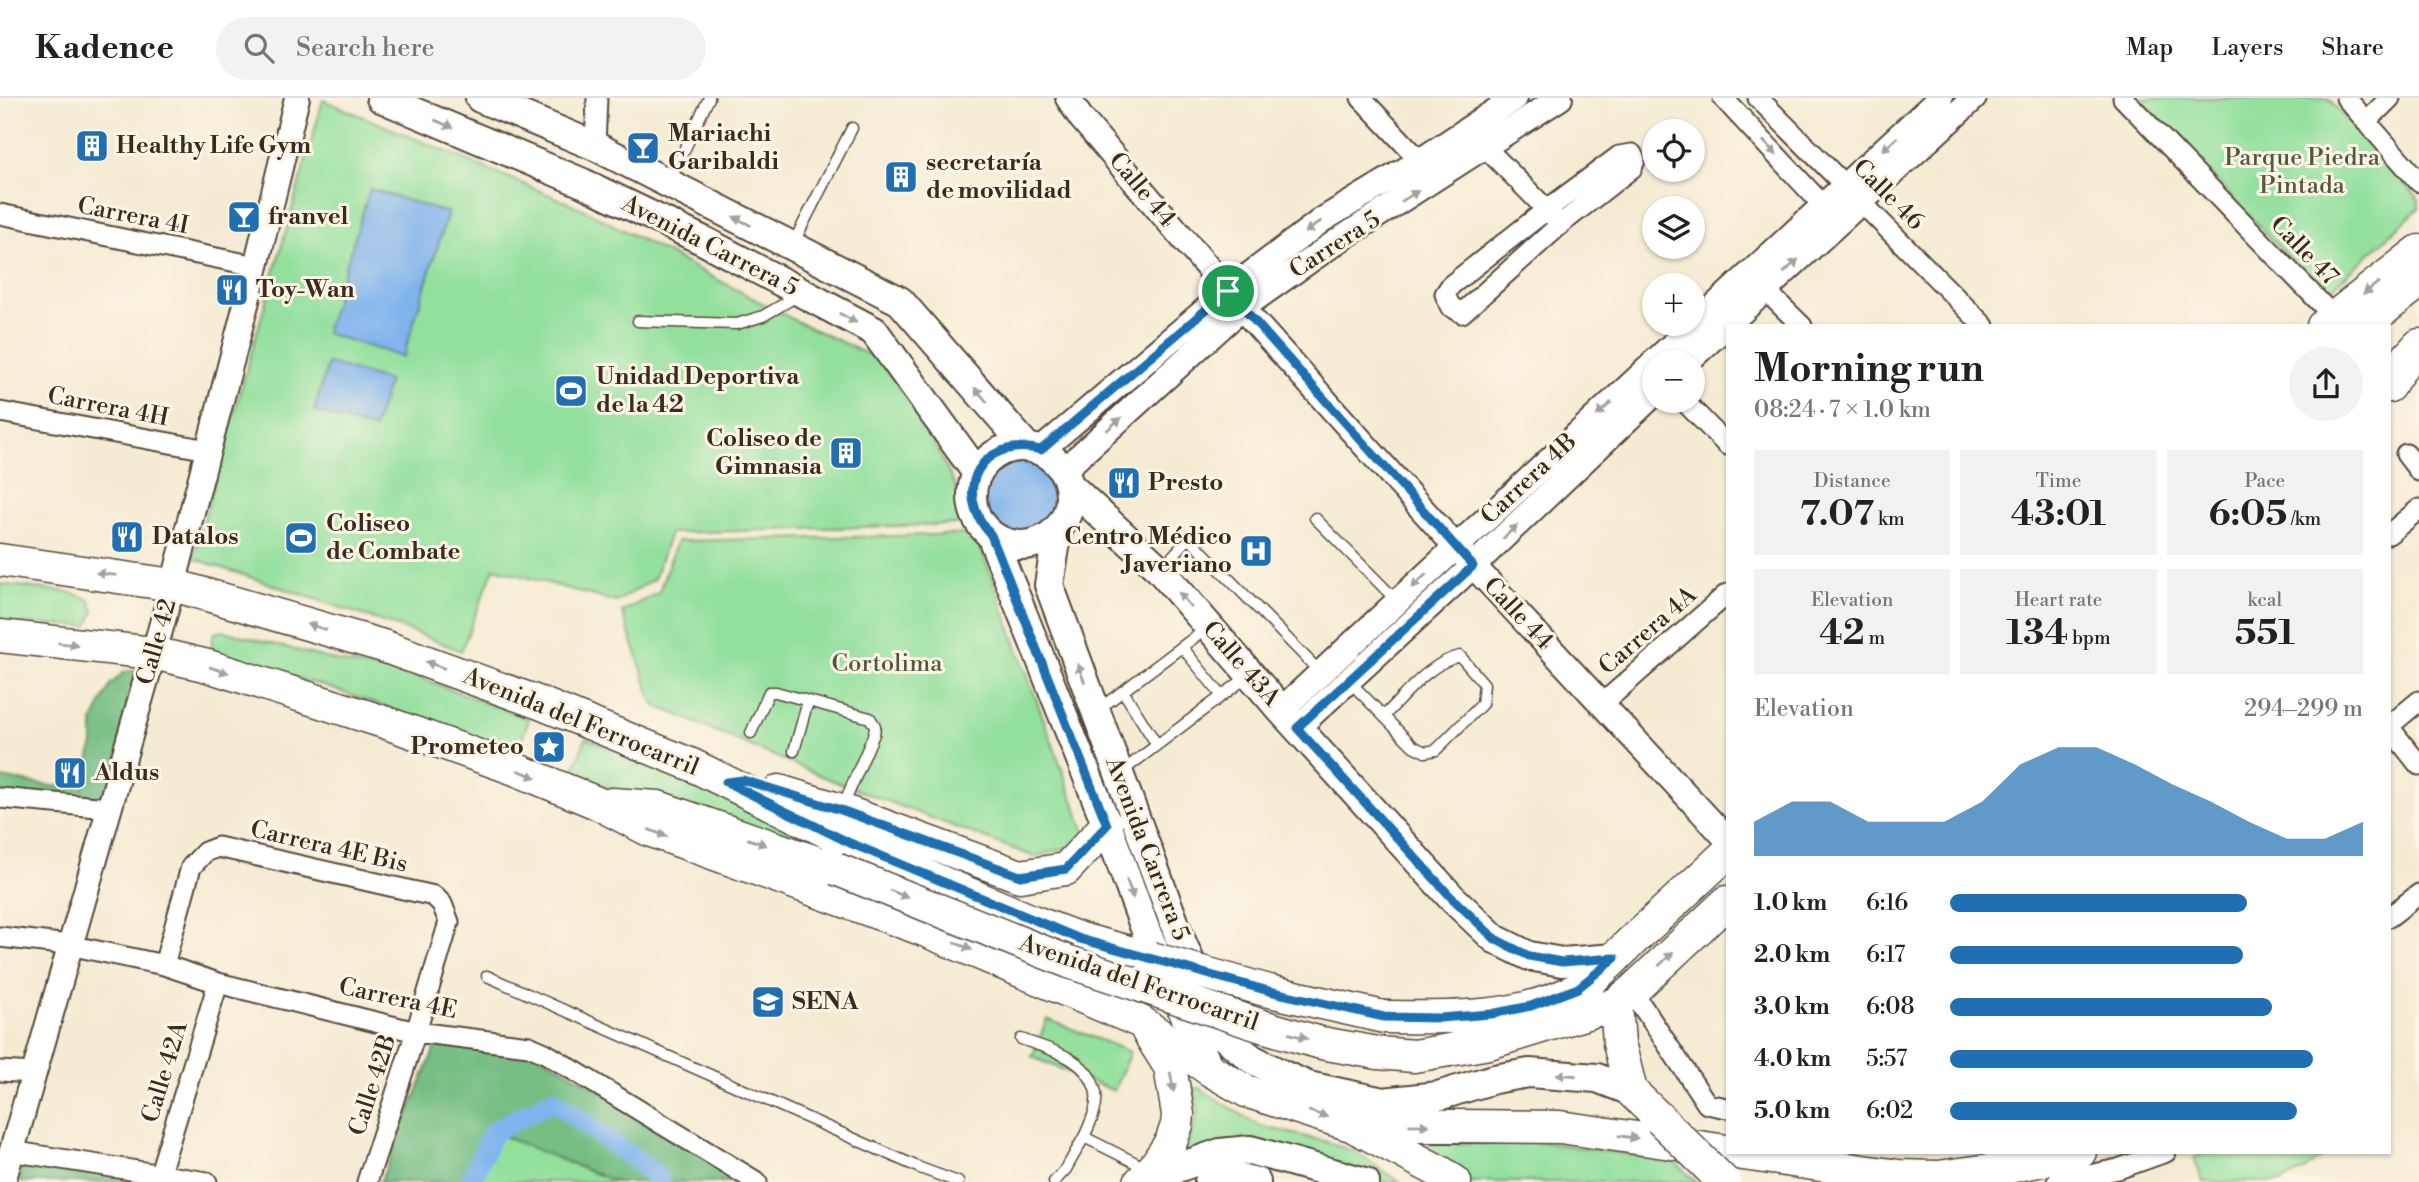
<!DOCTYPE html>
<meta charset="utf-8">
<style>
body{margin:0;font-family:"Libre Bodoni",serif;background:#f2f2f2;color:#222;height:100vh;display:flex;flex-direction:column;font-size:26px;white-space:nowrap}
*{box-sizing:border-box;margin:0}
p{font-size:23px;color:#767676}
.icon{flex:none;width:38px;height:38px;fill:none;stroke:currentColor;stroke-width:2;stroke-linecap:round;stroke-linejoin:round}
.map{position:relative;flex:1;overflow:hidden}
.drawer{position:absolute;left:1726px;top:226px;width:665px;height:830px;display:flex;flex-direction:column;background:#fff;border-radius:0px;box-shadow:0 2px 5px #0004}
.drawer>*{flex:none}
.tools{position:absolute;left:1642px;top:21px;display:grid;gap:14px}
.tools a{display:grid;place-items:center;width:63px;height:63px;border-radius:50%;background:#fff;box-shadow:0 2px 5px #0004;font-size:35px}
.pin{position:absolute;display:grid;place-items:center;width:60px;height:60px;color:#fff;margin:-30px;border:4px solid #fff;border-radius:50%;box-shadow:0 2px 7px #0007}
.round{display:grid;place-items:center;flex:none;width:74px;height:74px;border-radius:37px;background:#f2f2f2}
.overview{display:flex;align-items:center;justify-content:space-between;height:119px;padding:0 28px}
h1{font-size:38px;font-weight:700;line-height:52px}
.figures{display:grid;grid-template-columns:repeat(3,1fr);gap:10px;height:119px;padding:7px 28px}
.figures div{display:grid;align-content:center;border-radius:0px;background:#f2f2f2;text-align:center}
.figures b{font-size:35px;font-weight:700}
.figures small{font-size:19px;font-weight:400}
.figures p{font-size:19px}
.chart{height:196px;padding:14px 28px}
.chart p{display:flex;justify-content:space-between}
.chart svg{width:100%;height:126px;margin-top:7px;fill:#1f6fb2;opacity:.7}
ul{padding:0 28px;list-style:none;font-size:23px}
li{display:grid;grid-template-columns:112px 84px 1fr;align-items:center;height:52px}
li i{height:18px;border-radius:9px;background:#1f6fb2}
header{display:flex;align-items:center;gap:42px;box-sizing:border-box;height:98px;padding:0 35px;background:#fff;border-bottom:2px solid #e0e0e0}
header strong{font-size:33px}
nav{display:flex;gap:38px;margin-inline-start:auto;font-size:24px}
.search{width:490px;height:63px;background:#f2f2f2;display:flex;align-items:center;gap:18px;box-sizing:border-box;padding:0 24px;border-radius:38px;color:#767676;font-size:26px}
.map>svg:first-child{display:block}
.green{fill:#93e09d;stroke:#67855e;stroke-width:2}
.forest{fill:#76be84;stroke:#587451;stroke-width:2}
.water{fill:#7fb3ec;stroke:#5d6e85;stroke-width:2}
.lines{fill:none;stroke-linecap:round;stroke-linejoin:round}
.canal{stroke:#7fb3ec;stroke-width:21}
.service-casing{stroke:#574739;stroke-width:13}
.minor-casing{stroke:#574739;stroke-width:23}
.tertiary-casing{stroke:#574739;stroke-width:28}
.secondary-casing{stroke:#574739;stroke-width:32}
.primary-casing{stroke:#574739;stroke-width:35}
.service{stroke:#fff;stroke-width:10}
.minor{stroke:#fff;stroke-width:19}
.tertiary{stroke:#fff;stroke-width:24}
.secondary{stroke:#fff;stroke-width:28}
.primary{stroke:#fff;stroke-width:32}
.primary-bridge-casing{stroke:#574739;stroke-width:35;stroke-linecap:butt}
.primary-bridge{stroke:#fff;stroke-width:32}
.oneway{fill:#a79f9a}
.route-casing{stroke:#fff;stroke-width:14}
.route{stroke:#1f6fb2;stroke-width:9}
.labels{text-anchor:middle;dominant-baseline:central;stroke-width:6;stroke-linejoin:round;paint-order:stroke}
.poi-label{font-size:24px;font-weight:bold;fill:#3b2a1e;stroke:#fcf5e5;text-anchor:start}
.park-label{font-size:24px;fill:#51583e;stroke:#fcf5e5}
.street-label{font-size:24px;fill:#3b2a1e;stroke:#fcf5e5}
</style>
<header>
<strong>Kadence</strong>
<div class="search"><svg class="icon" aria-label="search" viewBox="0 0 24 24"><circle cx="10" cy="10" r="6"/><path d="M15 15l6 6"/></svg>Search here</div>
<nav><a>Map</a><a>Layers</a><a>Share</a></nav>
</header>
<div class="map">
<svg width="2419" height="1084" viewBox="0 0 2419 1084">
<rect width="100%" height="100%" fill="#fcf5e5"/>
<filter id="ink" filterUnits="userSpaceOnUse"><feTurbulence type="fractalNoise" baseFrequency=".0143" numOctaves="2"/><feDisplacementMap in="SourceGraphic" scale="14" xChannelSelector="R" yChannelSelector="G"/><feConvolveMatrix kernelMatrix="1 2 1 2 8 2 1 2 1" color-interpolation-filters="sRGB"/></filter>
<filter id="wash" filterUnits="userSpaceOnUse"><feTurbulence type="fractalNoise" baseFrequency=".00686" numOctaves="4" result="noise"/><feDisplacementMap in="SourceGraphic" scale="28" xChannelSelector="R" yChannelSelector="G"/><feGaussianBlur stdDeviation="1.57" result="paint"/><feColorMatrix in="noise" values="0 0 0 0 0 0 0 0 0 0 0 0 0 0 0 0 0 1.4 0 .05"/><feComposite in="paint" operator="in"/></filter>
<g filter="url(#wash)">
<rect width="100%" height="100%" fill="#f5ebd3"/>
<path class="green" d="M2139 0H2328L2419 101V110L2324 198Z
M323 2 583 111 796 223 880 262 924 325 959 395 963 410 962 426 670 435 654 481 616 504 494 470 461 553 416 535 193 460Z
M976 436 1088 743 1035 759 826 680 654 607 622 514 659 494 677 443Z
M0 486 69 494 89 501 94 513 88 528 0 525Z
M224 533 348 566 405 574 529 621 517 655 321 587 210 556 214 535Z
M586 640 692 681 828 752 571 679Z
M1047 921 1130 954 1114 993 1032 959Z
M1193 990H1199L1260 1028 1324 1043 1355 1054 1400 1084H1378L1253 1041 1182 1062 1198 1013Z
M493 1034 616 1084H470Z
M1544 1044 1674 1063 1696 1084H1467L1406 1046Z
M2206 1054H2329L2304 1072 2282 1084H2203L2194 1060Z"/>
<path class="forest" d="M140 572 105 706 0 695V680L52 688 83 690 93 646V624L100 608 111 586 124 574Z
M437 945 532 952 755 1084H616L493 1034 470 1084H380Z
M22 1058 165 1084H20Z"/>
<path class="water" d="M370 91 448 115 403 259 325 235Z
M328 265 389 283 374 331 314 313Z
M985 399a36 36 0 1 1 72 0a36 36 0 1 1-72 0Z"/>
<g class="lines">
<path class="canal" d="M470 1084 493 1034 553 1002 651 1073 660 1084"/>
</g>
</g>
<g filter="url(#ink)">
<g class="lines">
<defs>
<path id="service" d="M670 82 709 0
M794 144 852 30
M638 223 737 226 763 218 799 197
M1315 420 1397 503
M1161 471 1189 440 1320 574
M1182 549 1222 598
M1349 583 1413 648 1425 654 1436 652 1482 606 1484 586 1460 558C1429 565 1406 596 1384 618
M1123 593 1157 647
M1099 611 1207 530
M751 635 769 594H776L870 620 875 628 874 636 843 708
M794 653 808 603
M1120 675 1247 579
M487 878 920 1070 958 1084
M1021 941C1048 951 1086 959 1095 991 1100 1006 1090 1026 1084 1039
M1054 1084 1066 1071 1084 1039 1146 1070"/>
<path id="minor" d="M1361 0 1429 72
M1723 0 1832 117
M1758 0 1984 228
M2123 0 2334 219
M2346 0 2419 84
M2366 24 2390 0
M595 48 597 0
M1484 48 1554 119
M1632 56 1635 62 1632 70 1562 125 1462 215 1450 208 1445 196 1451 187 1545 113 1619 58Z
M0 116 256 168
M1765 192 1802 228
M1684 303 1727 347
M0 314 208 352
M2406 356 2419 373
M2389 436 2419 411
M1601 607 1727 496
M2389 628 2419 603
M2389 629 2419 667
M0 700 108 710
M2389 819 2419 796
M0 839 69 847 164 867 218 885 416 934 529 948 545 955 757 1084
M164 867 191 769 205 754 218 749 434 798 442 806 449 824 416 934 367 1084
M1632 893 1707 1006 1727 1010
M0 973 33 975
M10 1053 207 1084
M159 1078 218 885
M2057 1084 2118 1071 2166 1054"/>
<path id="tertiary" d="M1068 0 1081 20 1242 210 1456 449 1727 741
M1654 264 1940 0
M1687 264 1974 0
M1041 352 1228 193 1322 122 1420 63 1515 0
M1064 372 1242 210 1336 144 1560 0
M1281 612 1654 265
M1297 630 1473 468 1654 296
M3 1084 173 487 256 168 297 0"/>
<path id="secondary" d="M381 0 583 85 706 144 874 233 977 375
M480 0 595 48 900 203 1026 348
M972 398a49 49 0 1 1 98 0a49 49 0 1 1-98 0Z
M1071 389 1160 472 1281 612 1451 799 1495 841 1529 858 1562 864 1615 860
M1058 431 1049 487 1180 840 1221 936 1252 961 1283 977 1308 988 1383 1004 1438 998 1494 981 1529 975 1597 980 1631 993
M991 437 1107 727 1147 836 1210 972
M1154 1084 1177 1070 1220 1055 1250 1052 1365 1084
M1209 1084C1221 1077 1242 1080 1256 1084"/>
<path id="primary" d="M2323 228 2419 153
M2363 228 2419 184
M2389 288 2408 259 2419 247
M0 462 173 487 383 548 540 605 692 667 850 745 1032 823 1080 841 1151 860
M0 538 153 555 208 568 384 624 515 671 597 705 649 732 924 832 1141 924 1210 972 1246 993 1351 1027 1560 1029 1727 1053
M779 693 841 712 1020 778 1066 771 1107 727
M612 706 658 709 836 771
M1616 906 1619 945 1631 993 1660 1021
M1384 919C1448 920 1519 922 1577 891 1597 880 1616 858 1633 842 1665 813 1696 784 1727 755
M1449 952 1489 945 1616 906 1632 893 1727 804
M1355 1029 1442 1075 1455 1084
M1729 1054 1899 1078 1938 1079 2004 1070 2080 1054
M1140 1084 1153 1071 1171 1044 1177 1027 1178 1016 1170 969 1148 934"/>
</defs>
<use href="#service" class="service-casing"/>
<use href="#minor" class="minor-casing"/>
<use href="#tertiary" class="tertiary-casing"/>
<use href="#secondary" class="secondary-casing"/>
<use href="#primary" class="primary-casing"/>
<use href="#service" class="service"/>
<use href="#minor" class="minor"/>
<use href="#tertiary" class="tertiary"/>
<use href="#secondary" class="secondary"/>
<use href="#primary" class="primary"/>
<defs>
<path id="primary-bridge" d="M836 771 1069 864 1262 928 1321 945 1378 955 1414 958 1449 952
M1151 860 1269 893 1384 919
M1660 1021 1724 1084"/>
</defs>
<use href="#primary-bridge" class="primary-bridge-casing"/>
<use href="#primary-bridge" class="primary-bridge"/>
</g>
<defs><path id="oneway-solid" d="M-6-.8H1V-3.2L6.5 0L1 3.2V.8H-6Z" transform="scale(1.75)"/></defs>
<g class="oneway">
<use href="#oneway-solid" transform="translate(444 26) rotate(23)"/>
<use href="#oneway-solid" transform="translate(1890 46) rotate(138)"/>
<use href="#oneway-solid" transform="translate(1770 50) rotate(47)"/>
<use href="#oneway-solid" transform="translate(1410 98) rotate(-32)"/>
<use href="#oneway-solid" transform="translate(742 123) rotate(-153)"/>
<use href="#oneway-solid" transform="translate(1313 129) rotate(143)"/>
<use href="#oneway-solid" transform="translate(1791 168) rotate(-43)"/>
<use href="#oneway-solid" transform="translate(2371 190) rotate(142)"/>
<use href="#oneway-solid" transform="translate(848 220) rotate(28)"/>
<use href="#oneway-solid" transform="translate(981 297) rotate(-131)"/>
<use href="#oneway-solid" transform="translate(1604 311) rotate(137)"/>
<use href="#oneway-solid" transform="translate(1114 326) rotate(-42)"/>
<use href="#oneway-solid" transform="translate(1510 434) rotate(-44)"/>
<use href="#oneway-solid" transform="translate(106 476) rotate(-173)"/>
<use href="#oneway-solid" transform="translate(1419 483) rotate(137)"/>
<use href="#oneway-solid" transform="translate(1185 502) rotate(-130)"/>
<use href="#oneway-solid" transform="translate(317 529) rotate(-164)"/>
<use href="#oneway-solid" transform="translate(68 546) rotate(6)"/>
<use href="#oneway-solid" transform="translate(435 567) rotate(-160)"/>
<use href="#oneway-solid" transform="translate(219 572) rotate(17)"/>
<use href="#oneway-solid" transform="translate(1081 575) rotate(-111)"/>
<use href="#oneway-solid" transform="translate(527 676) rotate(22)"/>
<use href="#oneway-solid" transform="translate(658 735) rotate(21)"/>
<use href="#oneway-solid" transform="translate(757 744) rotate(19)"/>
<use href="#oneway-solid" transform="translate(1130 791) rotate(70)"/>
<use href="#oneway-solid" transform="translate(899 796) rotate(22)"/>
<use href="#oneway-solid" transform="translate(963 848) rotate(23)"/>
<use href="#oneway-solid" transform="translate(1666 861) rotate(-43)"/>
<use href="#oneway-solid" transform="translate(1298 938) rotate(16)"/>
<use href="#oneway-solid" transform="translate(1566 977) rotate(-176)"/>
<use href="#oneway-solid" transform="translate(1172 984) rotate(80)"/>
<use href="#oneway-solid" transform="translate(1318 1016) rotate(18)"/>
<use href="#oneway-solid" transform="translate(1419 1027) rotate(1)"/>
<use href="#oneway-solid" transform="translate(1628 1039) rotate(8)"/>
</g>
</g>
<g class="lines" filter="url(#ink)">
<defs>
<path id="route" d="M1228 193 1473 468 1297 630 1451 799 1495 841 1529 858 1562 864 1615 860 1578 890 1531 908 1491 916 1440 920 1384 919 1269 893 1080 841 850 745 726 684 743 682 841 712 1020 778 1066 771 1107 727 991 437C950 391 982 337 1041 352Z"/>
</defs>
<use href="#route" class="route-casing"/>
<use href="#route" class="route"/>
</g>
<defs>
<symbol id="building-square" viewBox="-11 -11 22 22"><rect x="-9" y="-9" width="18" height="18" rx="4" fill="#1f6fb2" stroke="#fcf5e5"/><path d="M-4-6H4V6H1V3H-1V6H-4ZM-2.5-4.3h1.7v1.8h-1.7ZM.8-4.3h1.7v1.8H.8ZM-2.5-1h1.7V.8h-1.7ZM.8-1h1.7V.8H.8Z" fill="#fff"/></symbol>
<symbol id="bar-square" viewBox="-11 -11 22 22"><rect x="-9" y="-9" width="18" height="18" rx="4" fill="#1f6fb2" stroke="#fcf5e5"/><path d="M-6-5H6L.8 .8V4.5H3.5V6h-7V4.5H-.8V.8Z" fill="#fff"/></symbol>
<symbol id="restaurant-square" viewBox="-11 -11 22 22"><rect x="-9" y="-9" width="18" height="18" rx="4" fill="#1f6fb2" stroke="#fcf5e5"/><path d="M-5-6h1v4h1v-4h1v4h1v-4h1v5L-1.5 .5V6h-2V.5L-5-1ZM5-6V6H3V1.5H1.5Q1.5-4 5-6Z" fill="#fff"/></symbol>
<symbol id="stadium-square" viewBox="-11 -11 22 22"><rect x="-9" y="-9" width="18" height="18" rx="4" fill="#1f6fb2" stroke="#fcf5e5"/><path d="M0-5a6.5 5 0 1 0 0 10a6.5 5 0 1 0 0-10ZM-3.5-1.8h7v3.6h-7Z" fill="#fff"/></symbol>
<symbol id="hospital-square" viewBox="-11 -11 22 22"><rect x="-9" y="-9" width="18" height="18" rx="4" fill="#1f6fb2" stroke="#fcf5e5"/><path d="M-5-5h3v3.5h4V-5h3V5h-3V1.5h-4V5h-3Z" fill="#fff"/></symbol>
<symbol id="sight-square" viewBox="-11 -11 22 22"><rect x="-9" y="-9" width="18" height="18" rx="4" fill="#1f6fb2" stroke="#fcf5e5"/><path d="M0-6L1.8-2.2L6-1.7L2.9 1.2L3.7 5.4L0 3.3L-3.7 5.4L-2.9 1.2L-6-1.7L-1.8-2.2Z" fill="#fff"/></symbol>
<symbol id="university-square" viewBox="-11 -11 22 22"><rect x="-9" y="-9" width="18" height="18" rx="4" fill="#1f6fb2" stroke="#fcf5e5"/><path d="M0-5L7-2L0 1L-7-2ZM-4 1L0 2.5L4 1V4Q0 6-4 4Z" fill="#fff"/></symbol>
</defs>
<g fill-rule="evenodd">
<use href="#building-square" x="73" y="29" width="38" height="38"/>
<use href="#bar-square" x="624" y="31" width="38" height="38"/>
<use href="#building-square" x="882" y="60" width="38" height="38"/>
<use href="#bar-square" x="225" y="100" width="38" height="38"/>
<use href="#restaurant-square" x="213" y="173" width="38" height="38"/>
<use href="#stadium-square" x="552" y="274" width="38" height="38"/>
<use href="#building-square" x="827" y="336" width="38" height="38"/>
<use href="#restaurant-square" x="1105" y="366" width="38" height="38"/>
<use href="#restaurant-square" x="108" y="420" width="38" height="38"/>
<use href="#stadium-square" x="282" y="421" width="38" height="38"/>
<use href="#hospital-square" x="1237" y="434" width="38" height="38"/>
<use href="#sight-square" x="530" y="630" width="38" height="38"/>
<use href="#restaurant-square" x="51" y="656" width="38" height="38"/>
<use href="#university-square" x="749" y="885" width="38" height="38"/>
</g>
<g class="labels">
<g class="poi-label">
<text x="668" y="36">Mariachi<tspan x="668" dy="28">Garibaldi</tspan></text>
<text x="116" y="48">Healthy Life Gym</text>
<text x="926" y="65">secretaría<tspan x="926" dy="28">de movilidad</tspan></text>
<text x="268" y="119">franvel</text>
<text x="256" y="192">Toy-Wan</text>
<text x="596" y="279">Unidad Deportiva<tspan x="596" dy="28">de la 42</tspan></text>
<text x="822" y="341" text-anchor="end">Coliseo de<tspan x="822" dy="28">Gimnasia</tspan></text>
<text x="1148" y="385">Presto</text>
<text x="326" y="426">Coliseo<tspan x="326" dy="28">de Combate</tspan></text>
<text x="152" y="439">Datalos</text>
<text x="1232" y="439" text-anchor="end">Centro Médico<tspan x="1232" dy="28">Javeriano</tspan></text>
<text x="524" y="649" text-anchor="end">Prometeo</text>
<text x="94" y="675">Aldus</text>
<text x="792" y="904">SENA</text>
</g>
<g class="park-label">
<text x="2302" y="60">Parque Piedra<tspan x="2302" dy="28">Pintada</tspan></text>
<text x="887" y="566">Cortolima</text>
</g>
<g class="street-label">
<text transform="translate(1142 92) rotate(50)">Calle 44</text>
<text transform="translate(1888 97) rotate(45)">Calle 46</text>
<text transform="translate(133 118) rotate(11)">Carrera 4I</text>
<text transform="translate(1335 147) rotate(-33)">Carrera 5</text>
<text transform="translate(710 148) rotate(27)">Avenida Carrera 5</text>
<text transform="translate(2304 153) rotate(46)">Calle 47</text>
<text transform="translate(108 309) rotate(11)">Carrera 4H</text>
<text transform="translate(1529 381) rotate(-43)">Carrera 4B</text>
<text transform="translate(1518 516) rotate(47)">Calle 44</text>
<text transform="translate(1648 533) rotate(-41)">Carrera 4A</text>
<text transform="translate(157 544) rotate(-74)">Calle 42</text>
<text transform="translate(1241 566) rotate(49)">Calle 43A</text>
<text transform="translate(581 624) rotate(22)">Avenida del Ferrocarril</text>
<text transform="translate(329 749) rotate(13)">Carrera 4E Bis</text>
<text transform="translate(1147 751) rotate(69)">Avenida Carrera 5</text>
<text transform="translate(1139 885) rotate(19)">Avenida del Ferrocarril</text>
<text transform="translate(398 901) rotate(12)">Carrera 4E</text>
<text transform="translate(165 974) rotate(-73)">Calle 42A</text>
<text transform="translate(373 987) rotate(-72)">Calle 42B</text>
</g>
</g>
</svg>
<div class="tools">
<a><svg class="icon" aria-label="locate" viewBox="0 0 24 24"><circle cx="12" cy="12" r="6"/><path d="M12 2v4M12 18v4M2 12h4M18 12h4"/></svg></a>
<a><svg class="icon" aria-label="layers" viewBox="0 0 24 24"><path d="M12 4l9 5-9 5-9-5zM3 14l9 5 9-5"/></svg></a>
<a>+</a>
<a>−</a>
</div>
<div class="pin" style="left:1228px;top:193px;background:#1e9e55"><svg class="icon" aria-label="arrive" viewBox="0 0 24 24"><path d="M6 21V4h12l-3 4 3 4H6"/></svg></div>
<section class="drawer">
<div class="overview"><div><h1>Morning run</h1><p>08:24 · 7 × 1.0 km</p></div><a class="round"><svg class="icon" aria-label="share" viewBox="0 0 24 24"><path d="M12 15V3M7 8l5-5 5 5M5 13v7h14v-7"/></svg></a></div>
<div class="figures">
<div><p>Distance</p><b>7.07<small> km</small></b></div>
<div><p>Time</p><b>43:01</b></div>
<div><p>Pace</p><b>6:05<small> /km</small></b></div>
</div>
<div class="figures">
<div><p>Elevation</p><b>42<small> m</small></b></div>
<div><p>Heart rate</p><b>134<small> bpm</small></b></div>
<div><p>kcal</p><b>551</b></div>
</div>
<div class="chart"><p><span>Elevation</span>294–299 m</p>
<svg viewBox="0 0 160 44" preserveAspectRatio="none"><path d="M0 44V32L10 25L20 25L30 32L40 32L50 32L60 25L70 12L80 6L90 6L100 12L110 19L120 25L130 32L140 38L150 38L160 32V44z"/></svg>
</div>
<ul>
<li><b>1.0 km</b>6:16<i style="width:72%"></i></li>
<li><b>2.0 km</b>6:17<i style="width:71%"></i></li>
<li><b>3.0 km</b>6:08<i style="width:78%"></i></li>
<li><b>4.0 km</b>5:57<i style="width:88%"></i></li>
<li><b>5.0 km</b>6:02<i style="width:84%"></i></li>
</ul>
</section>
</div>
